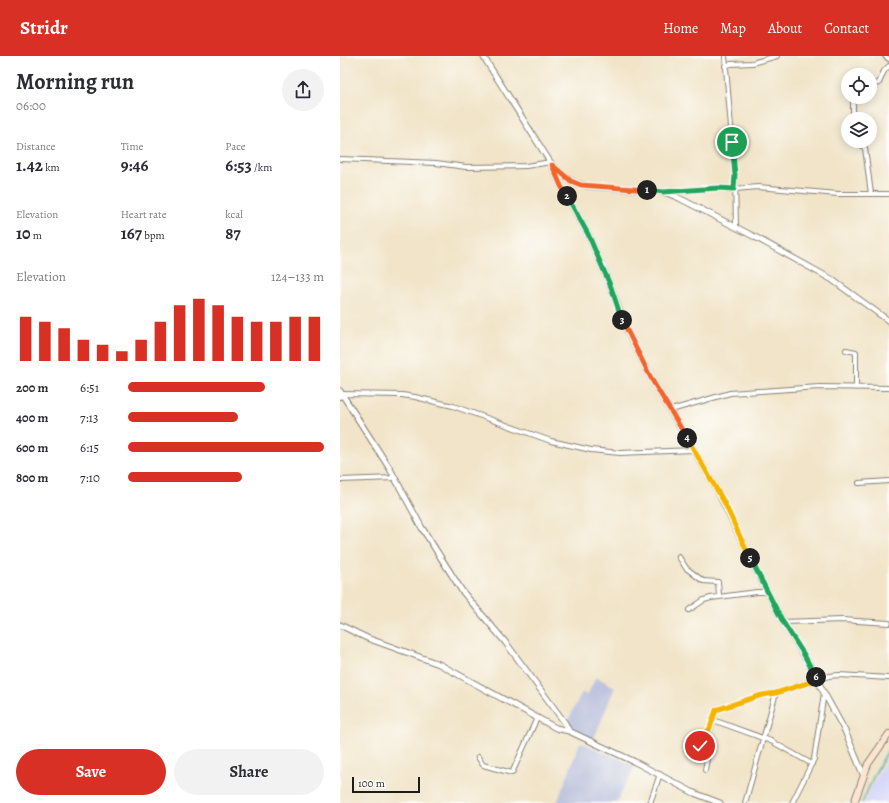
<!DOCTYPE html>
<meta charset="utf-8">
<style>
body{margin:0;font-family:Alegreya,serif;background:#f2f2f3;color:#2b2b33;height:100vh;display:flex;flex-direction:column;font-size:15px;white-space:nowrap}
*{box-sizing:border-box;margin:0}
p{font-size:13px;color:#7c7c81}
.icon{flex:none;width:22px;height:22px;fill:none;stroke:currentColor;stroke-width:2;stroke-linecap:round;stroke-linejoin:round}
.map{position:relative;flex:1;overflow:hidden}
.side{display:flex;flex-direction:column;background:#fff;width:340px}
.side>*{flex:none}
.tools{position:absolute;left:501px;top:12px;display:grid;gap:8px}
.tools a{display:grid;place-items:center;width:36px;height:36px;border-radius:50%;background:#fff;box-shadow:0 2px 10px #0003;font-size:20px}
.scale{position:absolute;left:12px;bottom:10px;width:68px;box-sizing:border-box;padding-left:4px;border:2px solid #1c1c1c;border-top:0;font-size:11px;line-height:14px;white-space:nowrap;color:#1c1c1c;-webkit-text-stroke:3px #fdfcf7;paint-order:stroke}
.pin{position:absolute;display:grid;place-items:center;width:34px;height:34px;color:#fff;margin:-17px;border:2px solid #fff;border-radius:50%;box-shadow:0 1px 4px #0007}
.km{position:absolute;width:20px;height:20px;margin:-10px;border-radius:50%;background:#222;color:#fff;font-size:11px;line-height:20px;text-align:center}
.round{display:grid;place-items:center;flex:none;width:42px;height:42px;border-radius:21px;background:#f2f2f3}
.headline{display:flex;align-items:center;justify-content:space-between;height:68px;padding:0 16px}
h1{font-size:22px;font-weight:700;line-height:30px}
.figures{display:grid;grid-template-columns:repeat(3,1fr);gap:6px;height:68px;padding:4px 16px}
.figures div{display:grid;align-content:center}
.figures b{font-size:17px;font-weight:700}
.figures small{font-size:11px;font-weight:400}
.figures p{font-size:11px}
.chart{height:112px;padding:8px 16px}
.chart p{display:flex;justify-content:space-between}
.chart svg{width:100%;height:72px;margin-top:4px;stroke:#d93025;stroke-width:6}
.action{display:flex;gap:8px;margin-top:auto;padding:8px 16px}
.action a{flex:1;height:46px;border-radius:24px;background:#d93025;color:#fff;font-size:16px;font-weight:700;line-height:46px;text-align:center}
.action a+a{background:#f2f2f3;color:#2b2b33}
ul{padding:0 16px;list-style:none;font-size:13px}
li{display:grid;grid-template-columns:64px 48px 1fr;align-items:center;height:30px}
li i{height:10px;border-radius:5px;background:#d93025}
header{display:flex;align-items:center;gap:24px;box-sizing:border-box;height:56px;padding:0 20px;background:#d93025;color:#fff}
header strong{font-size:19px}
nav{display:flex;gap:22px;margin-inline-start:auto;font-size:14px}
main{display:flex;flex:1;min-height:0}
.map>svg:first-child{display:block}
.built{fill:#d5d8f9}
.industrial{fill:#bdc3de}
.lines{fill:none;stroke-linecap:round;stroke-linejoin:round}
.stream{stroke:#45acc5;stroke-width:1.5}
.minor-casing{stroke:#868072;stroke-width:6}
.tertiary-casing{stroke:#868072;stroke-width:7}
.secondary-casing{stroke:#868072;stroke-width:8}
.minor{stroke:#fff;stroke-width:4}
.tertiary{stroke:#fff;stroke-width:5}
.secondary{stroke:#fde4d1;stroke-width:6}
.split-1-casing{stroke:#fff;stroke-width:8}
.split-2-casing{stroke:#fff;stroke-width:8}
.split-3-casing{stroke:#fff;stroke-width:8}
.split-4-casing{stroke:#fff;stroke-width:8}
.split-5-casing{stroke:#fff;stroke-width:8}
.split-6-casing{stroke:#fff;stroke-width:8}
.split-7-casing{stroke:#fff;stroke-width:8}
.split-1{stroke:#22a559;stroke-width:5}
.split-2{stroke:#f0652b;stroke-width:5}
.split-3{stroke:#22a559;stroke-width:5}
.split-4{stroke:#f0652b;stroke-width:5}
.split-5{stroke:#f5b400;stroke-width:5}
.split-6{stroke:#22a559;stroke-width:5}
.split-7{stroke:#f5b400;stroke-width:5}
</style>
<header>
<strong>Stridr</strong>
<nav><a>Home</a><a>Map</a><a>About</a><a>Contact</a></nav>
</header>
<main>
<section class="side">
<div class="headline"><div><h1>Morning run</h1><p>06:00</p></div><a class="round"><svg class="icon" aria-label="share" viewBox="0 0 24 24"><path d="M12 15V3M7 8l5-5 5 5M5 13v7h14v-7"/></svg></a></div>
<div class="figures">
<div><p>Distance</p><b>1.42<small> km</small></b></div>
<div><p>Time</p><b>9:46</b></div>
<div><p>Pace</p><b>6:53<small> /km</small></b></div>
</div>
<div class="figures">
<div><p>Elevation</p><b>10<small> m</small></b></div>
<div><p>Heart rate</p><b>167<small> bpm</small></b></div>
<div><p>kcal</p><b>87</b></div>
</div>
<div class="chart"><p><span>Elevation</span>124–133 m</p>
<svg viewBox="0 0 160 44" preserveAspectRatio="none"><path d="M5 44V17M15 44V20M25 44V24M35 44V31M45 44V34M55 44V38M65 44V31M75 44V20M85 44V10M95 44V6M105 44V10M115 44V17M125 44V20M135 44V20M145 44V17M155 44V17"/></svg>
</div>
<ul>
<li><b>200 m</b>6:51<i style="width:70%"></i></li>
<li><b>400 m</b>7:13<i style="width:56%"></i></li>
<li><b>600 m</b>6:15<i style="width:100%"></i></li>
<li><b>800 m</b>7:10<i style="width:58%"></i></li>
</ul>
<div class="action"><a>Save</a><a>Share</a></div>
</section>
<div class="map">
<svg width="549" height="747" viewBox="0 0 549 747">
<rect width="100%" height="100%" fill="#fdfcf7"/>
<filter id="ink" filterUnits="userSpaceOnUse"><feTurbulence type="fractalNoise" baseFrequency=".025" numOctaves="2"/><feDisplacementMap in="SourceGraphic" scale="8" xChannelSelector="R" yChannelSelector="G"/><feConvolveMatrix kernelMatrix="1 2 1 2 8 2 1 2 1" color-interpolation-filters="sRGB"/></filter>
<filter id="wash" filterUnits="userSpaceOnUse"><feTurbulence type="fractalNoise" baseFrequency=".012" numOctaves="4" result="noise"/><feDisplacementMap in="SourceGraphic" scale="16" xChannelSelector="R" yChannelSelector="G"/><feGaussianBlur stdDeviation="0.9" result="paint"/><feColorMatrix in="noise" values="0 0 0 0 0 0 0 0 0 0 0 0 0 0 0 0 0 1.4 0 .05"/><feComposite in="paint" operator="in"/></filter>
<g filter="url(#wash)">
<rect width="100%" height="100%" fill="#f1e4c8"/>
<path class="built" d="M549 700V747H525L533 727Z"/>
<path class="industrial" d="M256 621 275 631 253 685 232 675 227 666 242 636 247 640Z
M240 686 295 710 276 747H217Z"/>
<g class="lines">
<path class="stream" d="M522 747 535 717 549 693"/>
</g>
</g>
<g filter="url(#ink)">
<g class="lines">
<defs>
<path id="minor" d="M385 0 395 119 396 171
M545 0 549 3
M385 10 391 8 412 7 437 0
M530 29 539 27 544 15 549 10
M513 63V41
M516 85 525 92 531 138
M0 103 96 107 126 111 186 110 211 106
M326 136 378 132 395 133 418 131 498 138H549
M506 294 516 296V332
M0 341 2 338 62 339 75 341 113 350 211 385 251 394 280 397 354 394
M331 354 390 337 479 331 549 332
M0 424 55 422
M519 427 549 425
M339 501 346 512 363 525 378 526 379 540
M349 554 364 544 371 542 417 536H428
M443 566 502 564 549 567
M373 664 431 685 472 708
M138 701 143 709 172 717 197 662
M365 714 367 703 362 696 360 690 361 686 371 672 376 654 422 639 436 637 489 620 499 619 549 622
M310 747 320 718
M405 747 436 637
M452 747 474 703 484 637"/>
<path id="tertiary" d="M143 0 212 109 227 122 236 127 247 130 316 135 327 137 339 142 415 181 491 223 549 265
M212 109 221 130 248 178 271 231 287 275 312 324 376 432 418 518 443 566 468 606 484 637 505 675 523 718
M0 335 50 413 82 472 122 535 166 587 225 667 229 675
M0 569 27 582 99 608 216 672 229 675 295 706 354 737 380 747"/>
<path id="secondary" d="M514 747 528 708 549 678"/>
</defs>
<use href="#minor" class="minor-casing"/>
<use href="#tertiary" class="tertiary-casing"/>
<use href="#secondary" class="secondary-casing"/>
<use href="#minor" class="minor"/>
<use href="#tertiary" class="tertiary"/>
<use href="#secondary" class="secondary"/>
</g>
</g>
<g class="lines" filter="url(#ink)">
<defs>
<path id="split-1" d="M307 134 323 136 378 132 394 133 395 119 392 86"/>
<path id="split-2" d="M227 140 221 130 212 109 231 125 241 129 307 134"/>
<path id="split-3" d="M227 140 248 178 271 231 282 264"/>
<path id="split-4" d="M282 264 312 324 347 382"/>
<path id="split-5" d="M347 382 384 446 410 502"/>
<path id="split-6" d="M410 502 443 566 463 597 476 621"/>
<path id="split-7" d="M360 690 361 686 370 672 376 654 422 639 436 637 477 624 476 621"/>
</defs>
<use href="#split-1" class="split-1-casing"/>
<use href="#split-2" class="split-2-casing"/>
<use href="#split-3" class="split-3-casing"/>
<use href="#split-4" class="split-4-casing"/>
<use href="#split-5" class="split-5-casing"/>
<use href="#split-6" class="split-6-casing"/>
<use href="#split-7" class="split-7-casing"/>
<use href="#split-1" class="split-1"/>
<use href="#split-2" class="split-2"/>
<use href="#split-3" class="split-3"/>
<use href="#split-4" class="split-4"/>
<use href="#split-5" class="split-5"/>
<use href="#split-6" class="split-6"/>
<use href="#split-7" class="split-7"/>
</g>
</svg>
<div class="tools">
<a><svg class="icon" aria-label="locate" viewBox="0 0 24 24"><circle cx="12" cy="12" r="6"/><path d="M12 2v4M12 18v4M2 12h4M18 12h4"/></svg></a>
<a><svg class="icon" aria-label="layers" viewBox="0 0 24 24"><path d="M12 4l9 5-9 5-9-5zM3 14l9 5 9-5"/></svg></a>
</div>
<div class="scale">100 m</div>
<div class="pin" style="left:392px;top:86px;background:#1e9e55"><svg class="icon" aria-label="arrive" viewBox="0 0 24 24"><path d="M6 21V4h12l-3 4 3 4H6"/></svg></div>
<div class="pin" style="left:360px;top:690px;background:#d93025"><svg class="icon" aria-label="check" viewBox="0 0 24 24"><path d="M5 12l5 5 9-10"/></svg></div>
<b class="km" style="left:307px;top:134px">1</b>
<b class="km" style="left:227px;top:140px">2</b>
<b class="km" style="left:282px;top:264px">3</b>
<b class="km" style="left:347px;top:382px">4</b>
<b class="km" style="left:410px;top:502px">5</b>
<b class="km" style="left:476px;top:621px">6</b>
</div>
</main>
